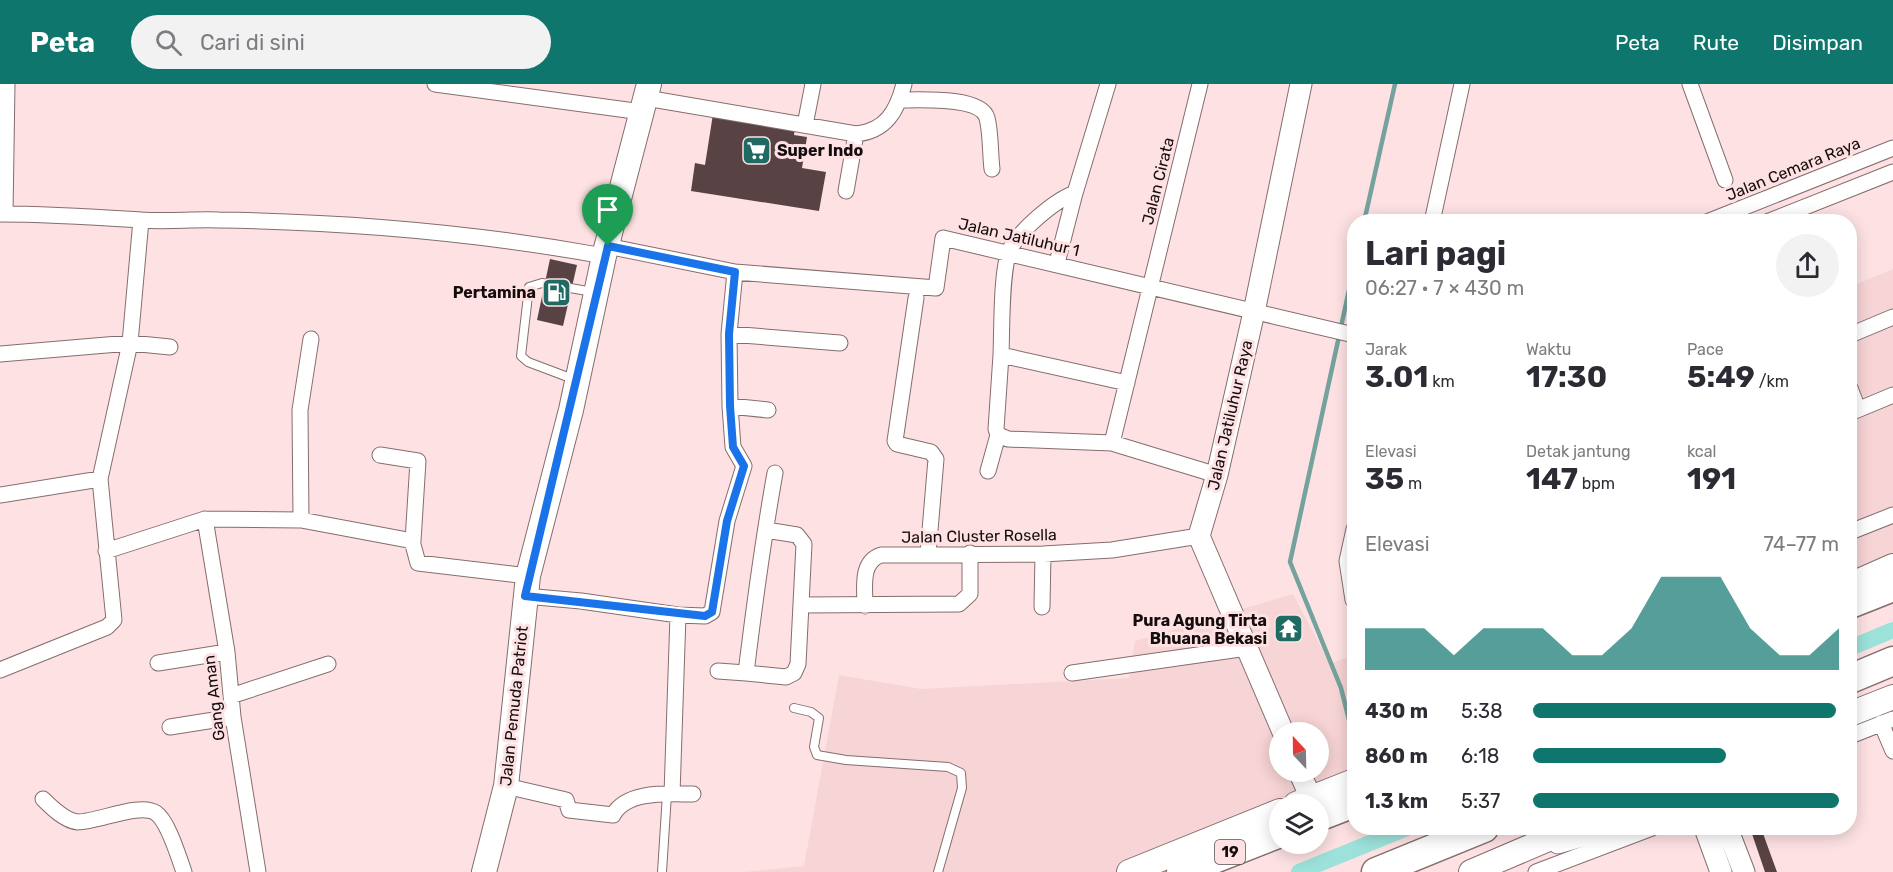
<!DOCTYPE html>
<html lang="id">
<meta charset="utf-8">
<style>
body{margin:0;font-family:Rubik,sans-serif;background:#f2f2f3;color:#2b2b33;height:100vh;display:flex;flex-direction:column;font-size:22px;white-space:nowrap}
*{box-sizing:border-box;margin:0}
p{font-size:20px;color:#7c7c81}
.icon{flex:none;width:33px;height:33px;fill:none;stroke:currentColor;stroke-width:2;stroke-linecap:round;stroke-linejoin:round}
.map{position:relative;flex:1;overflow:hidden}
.details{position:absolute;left:1347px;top:130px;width:510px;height:621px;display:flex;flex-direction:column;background:#fff;border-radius:24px;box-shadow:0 3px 15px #0003}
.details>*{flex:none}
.needle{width:39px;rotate:338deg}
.controls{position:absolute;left:1269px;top:638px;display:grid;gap:12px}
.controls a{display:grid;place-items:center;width:60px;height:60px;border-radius:50%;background:#fff;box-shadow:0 3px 15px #0003;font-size:30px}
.pin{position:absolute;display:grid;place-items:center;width:51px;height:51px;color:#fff;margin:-62px -26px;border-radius:50% 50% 50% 0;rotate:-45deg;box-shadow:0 0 6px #0007}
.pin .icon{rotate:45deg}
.round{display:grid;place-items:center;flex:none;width:63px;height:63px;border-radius:32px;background:#f2f2f3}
.headline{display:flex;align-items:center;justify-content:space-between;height:102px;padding:0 18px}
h1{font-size:33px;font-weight:700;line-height:45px}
.stats{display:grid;grid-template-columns:repeat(3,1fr);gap:9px;height:102px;padding:6px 18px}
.stats div{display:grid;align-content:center}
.stats b{font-size:30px;font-weight:700}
.stats small{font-size:16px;font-weight:400}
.stats p{font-size:16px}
.chart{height:168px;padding:12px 18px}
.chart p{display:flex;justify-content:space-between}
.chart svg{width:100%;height:108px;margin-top:6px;fill:#0f766e;opacity:.7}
ul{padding:0 18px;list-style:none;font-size:20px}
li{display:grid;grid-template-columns:96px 72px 1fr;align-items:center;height:45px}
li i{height:15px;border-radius:8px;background:#0f766e}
header{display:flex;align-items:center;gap:36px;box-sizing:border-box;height:84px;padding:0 30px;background:#0f766e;color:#fff}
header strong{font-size:28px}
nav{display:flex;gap:33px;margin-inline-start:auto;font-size:21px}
.search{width:420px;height:54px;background:#f2f2f3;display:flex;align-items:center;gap:15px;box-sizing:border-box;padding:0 21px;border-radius:33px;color:#7c7c81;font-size:22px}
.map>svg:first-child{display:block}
.built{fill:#f7d4d5;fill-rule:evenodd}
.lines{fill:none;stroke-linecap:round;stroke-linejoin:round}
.stream{stroke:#74a29c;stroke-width:4.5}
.canal{stroke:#9ce2da;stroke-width:16}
.building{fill:#584243}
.lane-casing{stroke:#856d6e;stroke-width:10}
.street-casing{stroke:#856d6e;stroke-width:17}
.secondary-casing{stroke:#856d6e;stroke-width:23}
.primary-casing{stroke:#856d6e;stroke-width:26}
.highway-casing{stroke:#856d6e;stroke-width:31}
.lane{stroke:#fff;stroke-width:8}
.street{stroke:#fff;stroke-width:15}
.secondary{stroke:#fff;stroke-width:21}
.primary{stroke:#fff;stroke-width:24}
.highway{stroke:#fff;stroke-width:28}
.route-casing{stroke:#fff;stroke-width:12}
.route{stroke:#1a73e8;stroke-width:8}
.labels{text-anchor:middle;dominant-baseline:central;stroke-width:6;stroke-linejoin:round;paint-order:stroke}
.shield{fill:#fee2e3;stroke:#5b4c4d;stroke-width:1.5}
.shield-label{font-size:15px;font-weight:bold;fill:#150c0d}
.poi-label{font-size:16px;font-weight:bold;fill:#150c0d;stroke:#fee2e3;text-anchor:end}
.street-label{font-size:16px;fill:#150c0d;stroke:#fee2e3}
</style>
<header>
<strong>Peta</strong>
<div class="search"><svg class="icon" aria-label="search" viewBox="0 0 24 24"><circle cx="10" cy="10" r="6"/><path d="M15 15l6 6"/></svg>Cari di sini</div>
<nav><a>Peta</a><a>Rute</a><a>Disimpan</a></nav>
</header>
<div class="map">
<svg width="1893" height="788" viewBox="0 0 1893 788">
<rect width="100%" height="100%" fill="#fee2e3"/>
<path class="built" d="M1893 185V482L1850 501V203Z
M1293 510 1330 580 1354 571V697L1129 788H745L804 782 839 591 921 605 1129 594 1135 557ZM1280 648H1318V687H1280Z"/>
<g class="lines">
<path class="stream" d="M1364 138 1395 0
M1354 183 1290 478 1341 604 1354 656"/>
<path class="canal" d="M1850 564 1893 546
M1299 788 1407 744"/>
</g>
<path class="building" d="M713 30 795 43 794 51 807 53 802 84 826 88 819 127 691 107 695 79 705 81Z
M550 175 577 181 563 242 537 236Z
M1750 744H1761L1777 788H1765Z"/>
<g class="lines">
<defs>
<path id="lane" d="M573 295 528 278 521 272 529 203 542 199 593 208
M794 624 811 628 819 634 814 663 817 671 846 676 948 683 961 689 962 704 938 788
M662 788 667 710"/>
<path id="street" d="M435 0 642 28
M1690 0 1725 96
M646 14 856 50C886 47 897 27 904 0
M899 16C918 16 981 12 987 34 991 49 990 69 992 85
M805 41 813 0
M846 107 856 50
M0 130C48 130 94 133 141 136 167 138 193 135 219 136 348 138 477 149 604 172
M5 130 7 0
M1432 138 1462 0
M1707 138 1893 64
M1767 138 1893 88
M607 162 735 188 936 204 943 154 1354 251
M1057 179 1075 109 1108 0
M916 214 895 357 897 360 931 368 936 375 928 470
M729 250 840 259
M1850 251 1893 233
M0 270 130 259 170 263
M1001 271C1002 246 1001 189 1009 168 1017 148 1055 116 1075 109
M1850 304 1858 325
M730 322 768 326
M1850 329 1893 311
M998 351 1008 355 1112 359 1200 0
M1112 359 1217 391
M988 387 998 351 996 345 1001 271 1127 299
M0 411 100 395
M205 435 227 568 233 633 258 788
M301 436 413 457 418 377 380 371
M766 446 797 451 804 460 798 580 794 589 786 593 746 589C754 523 763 456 775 389
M1850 448 1893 431
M412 457 418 479 528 492
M106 467 205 435 301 436 300 326 311 255
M525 512 581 517 678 531 705 532 712 528 727 437 744 382 733 363 730 322 729 250 735 188
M1353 516 1347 477 1354 445
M802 521 959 520 970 510V469
M865 522C865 504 860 478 881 471L1043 470 1112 466 1199 452
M1042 523 1043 470
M158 579 227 568
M0 586 107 543 114 536 100 395 130 259 141 136
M718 587 746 589
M1072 589 1247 564
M231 612 328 580
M1881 639 1893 667
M170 643 233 633
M1850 652 1893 635
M506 702 566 716 569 726 613 731C627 706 668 710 693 710
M672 710 678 531
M43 715C51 723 65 737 78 738 98 738 140 718 156 729 168 737 179 774 184 788
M1536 788 1652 744"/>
<path id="secondary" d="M1283 648 1199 452 1217 391 1254 228 1301 0
M1299 687 1311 714
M1705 744 1721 788
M1727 744 1744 788
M1558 759 1609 744"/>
<path id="primary" d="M1850 501 1893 482
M1850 630 1893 613
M1296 720 1354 697
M484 788 506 702 528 492 571 326 604 172 649 0
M1129 788 1280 727
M1471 788 1574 744"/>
<path id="highway" d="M1850 520 1893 503
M1850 595 1893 577
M1318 733 1354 719
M1181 788 1280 749
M1376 788 1484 744"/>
</defs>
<use href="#lane" class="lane-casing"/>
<use href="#street" class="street-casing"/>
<use href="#secondary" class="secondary-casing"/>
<use href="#primary" class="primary-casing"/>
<use href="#highway" class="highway-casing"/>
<use href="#lane" class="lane"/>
<use href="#street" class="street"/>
<use href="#secondary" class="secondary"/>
<use href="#primary" class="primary"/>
<use href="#highway" class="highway"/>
</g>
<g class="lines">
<defs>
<path id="route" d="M608 162 735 188 729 250 730 322 733 363 744 382 727 437 712 528 705 532 525 512Z"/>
</defs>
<use href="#route" class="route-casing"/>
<use href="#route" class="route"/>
</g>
<defs>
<symbol id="supermarket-square" viewBox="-11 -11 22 22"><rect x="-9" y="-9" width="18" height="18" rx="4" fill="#206a64" stroke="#fee2e3"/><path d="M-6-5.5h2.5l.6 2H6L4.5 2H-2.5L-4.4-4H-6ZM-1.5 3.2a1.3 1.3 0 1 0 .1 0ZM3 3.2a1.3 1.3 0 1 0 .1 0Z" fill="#fff"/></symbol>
<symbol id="fuel-square" viewBox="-11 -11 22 22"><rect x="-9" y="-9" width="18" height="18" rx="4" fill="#206a64" stroke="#fee2e3"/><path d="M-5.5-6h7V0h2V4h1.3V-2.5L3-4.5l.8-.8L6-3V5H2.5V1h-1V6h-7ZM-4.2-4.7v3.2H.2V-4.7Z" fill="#fff"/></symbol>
<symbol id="temple-square" viewBox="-11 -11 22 22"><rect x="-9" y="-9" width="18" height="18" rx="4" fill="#206a64" stroke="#fee2e3"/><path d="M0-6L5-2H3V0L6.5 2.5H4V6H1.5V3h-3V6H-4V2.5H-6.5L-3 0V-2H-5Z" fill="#fff"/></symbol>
</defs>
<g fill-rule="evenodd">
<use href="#supermarket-square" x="740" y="50" width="33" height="33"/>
<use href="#fuel-square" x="540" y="192" width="33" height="33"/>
<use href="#temple-square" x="1272" y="528" width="33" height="33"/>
</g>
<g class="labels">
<rect class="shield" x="1215" y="756" width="30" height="24" rx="4.5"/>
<g class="shield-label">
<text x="1230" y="768">19</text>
</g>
<g class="poi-label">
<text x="777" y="66" text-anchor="start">Super Indo</text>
<text x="536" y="208">Pertamina</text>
<text x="1267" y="536">Pura Agung Tirta<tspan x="1267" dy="18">Bhuana Bekasi</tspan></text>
</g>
<g class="street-label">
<text transform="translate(1793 85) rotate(-22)">Jalan Cemara Raya</text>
<text transform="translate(1158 97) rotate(-76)">Jalan Cirata</text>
<text transform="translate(1019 153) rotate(13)">Jalan Jatiluhur 1</text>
<text transform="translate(1230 331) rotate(-77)">Jalan Jatiluhur Raya</text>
<text transform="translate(979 452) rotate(-1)">Jalan Cluster Rosella</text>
<text transform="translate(214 614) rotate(-97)">Gang Aman</text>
<text transform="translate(514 622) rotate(-84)">Jalan Pemuda Patriot</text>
</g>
</g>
</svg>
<div class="controls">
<a><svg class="needle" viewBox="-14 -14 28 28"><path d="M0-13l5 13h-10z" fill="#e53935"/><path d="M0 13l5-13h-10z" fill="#7c7c81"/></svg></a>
<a><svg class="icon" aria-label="layers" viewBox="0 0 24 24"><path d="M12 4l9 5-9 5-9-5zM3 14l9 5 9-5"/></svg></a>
</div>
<div class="pin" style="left:608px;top:162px;background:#1e9e55"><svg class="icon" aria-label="arrive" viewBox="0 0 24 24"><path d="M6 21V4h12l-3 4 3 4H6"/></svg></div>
<section class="details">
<div class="headline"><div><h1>Lari pagi</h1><p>06:27 · 7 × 430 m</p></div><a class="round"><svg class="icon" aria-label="share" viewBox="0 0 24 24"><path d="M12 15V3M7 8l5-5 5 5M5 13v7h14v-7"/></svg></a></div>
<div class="stats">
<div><p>Jarak</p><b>3.01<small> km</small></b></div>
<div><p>Waktu</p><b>17:30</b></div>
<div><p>Pace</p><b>5:49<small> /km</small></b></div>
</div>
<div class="stats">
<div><p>Elevasi</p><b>35<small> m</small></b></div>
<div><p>Detak jantung</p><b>147<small> bpm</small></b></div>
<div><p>kcal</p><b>191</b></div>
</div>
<div class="chart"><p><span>Elevasi</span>74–77 m</p>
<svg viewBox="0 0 160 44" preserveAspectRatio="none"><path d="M0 44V27L10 27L20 27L30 38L40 27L50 27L60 27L70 38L80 38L90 27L100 6L110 6L120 6L130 27L140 38L150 38L160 27V44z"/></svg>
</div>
<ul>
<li><b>430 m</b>5:38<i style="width:99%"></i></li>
<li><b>860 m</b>6:18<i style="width:63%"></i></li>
<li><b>1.3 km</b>5:37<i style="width:100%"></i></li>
</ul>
</section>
</div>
